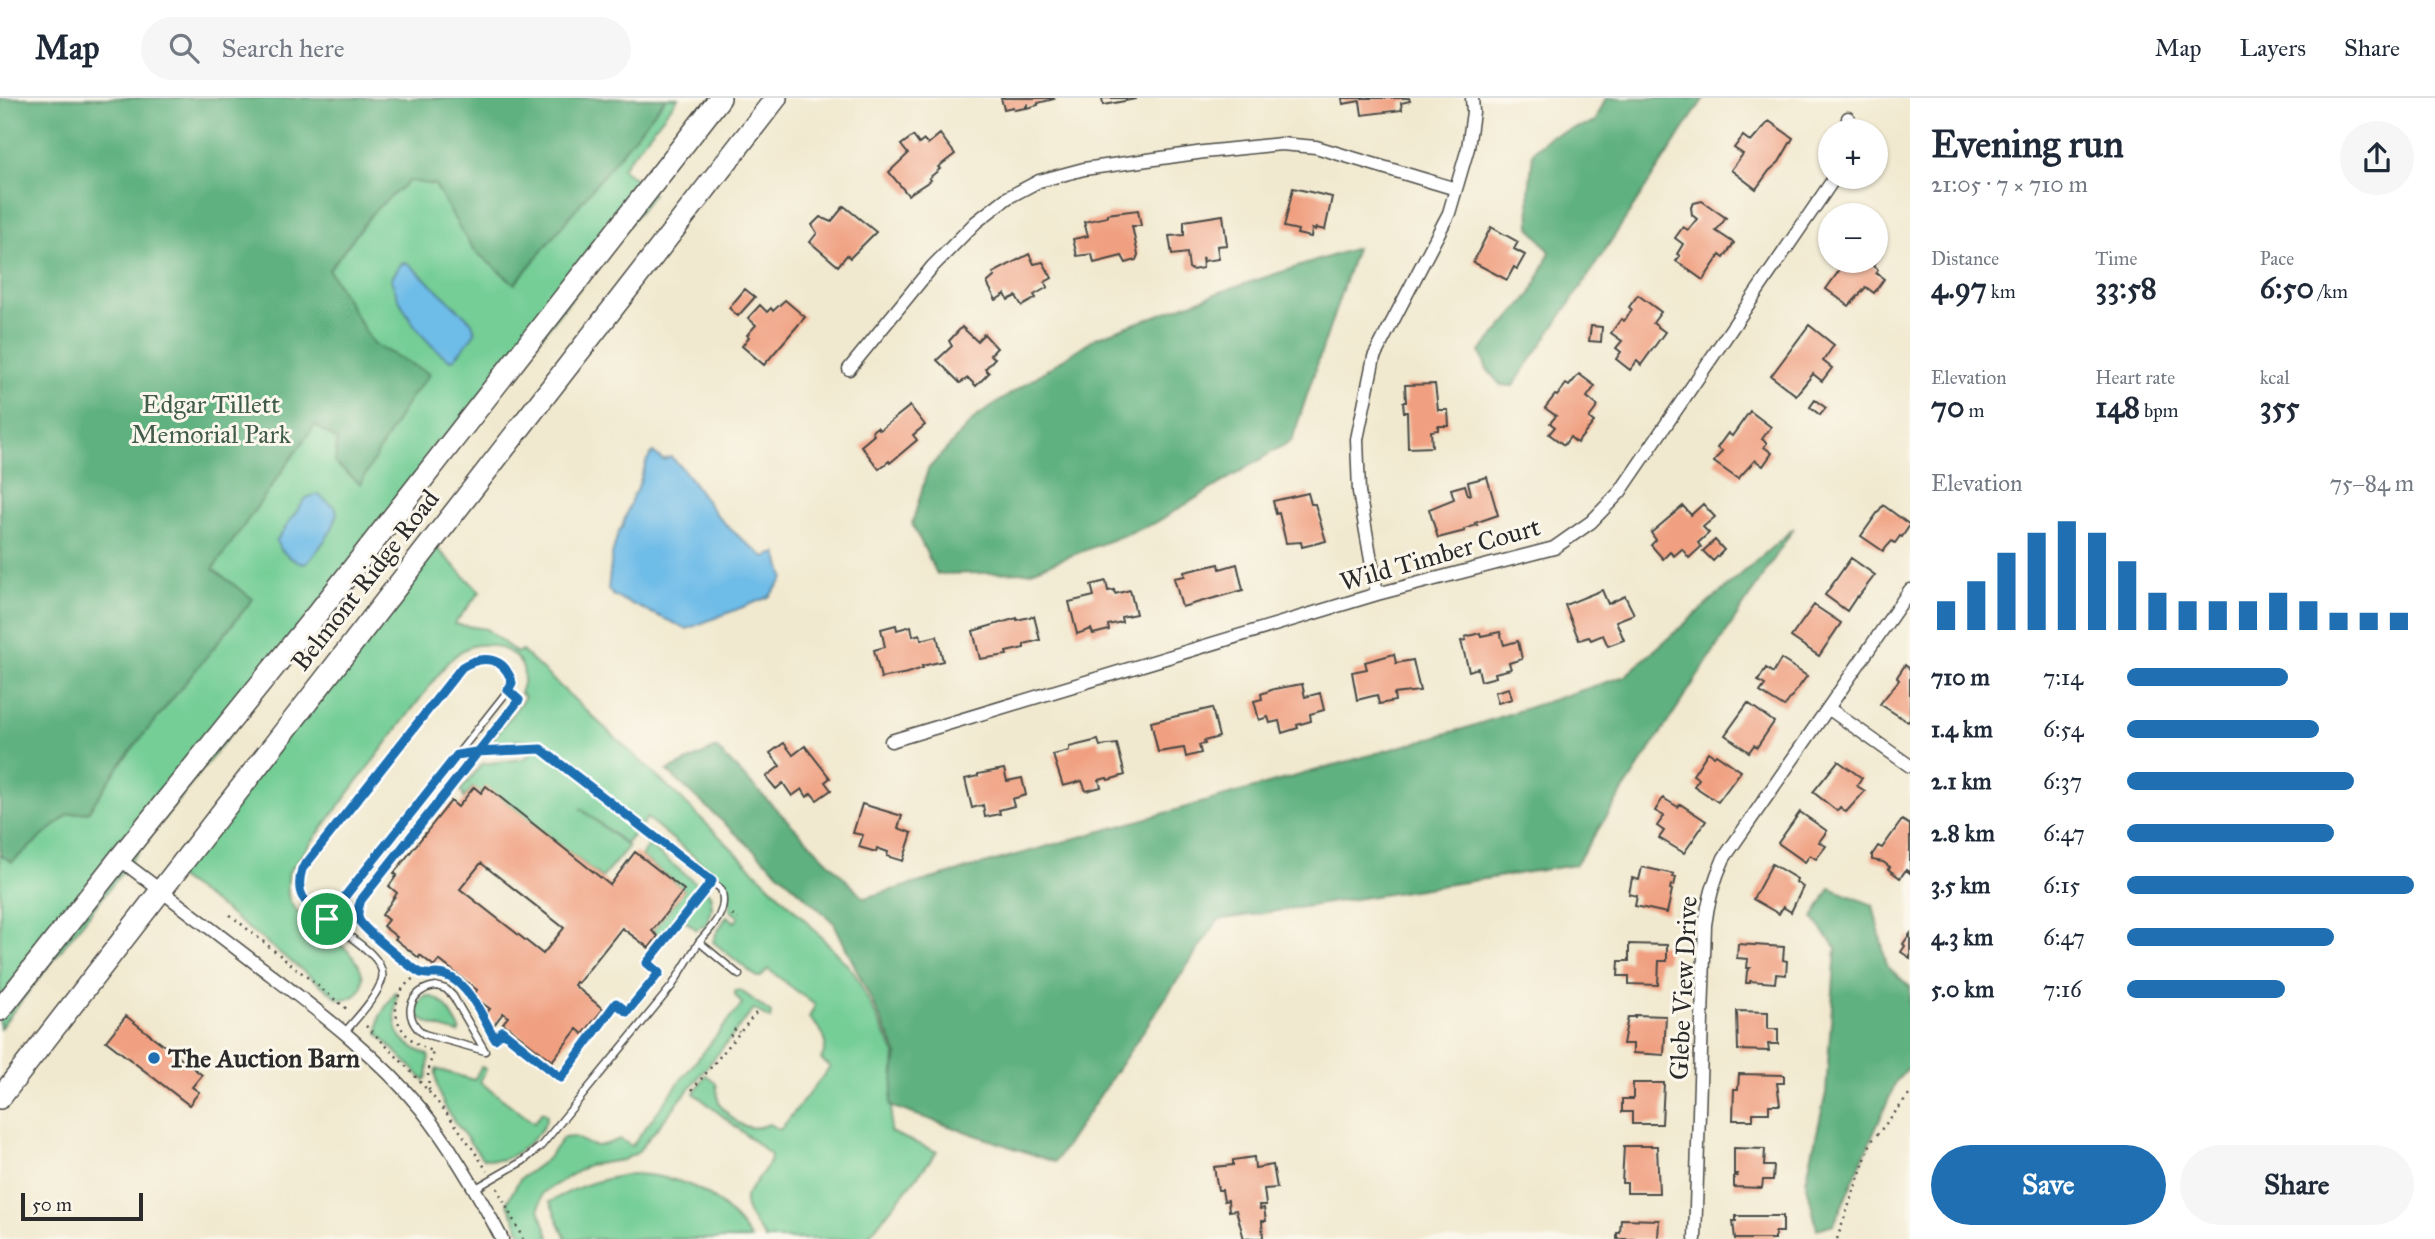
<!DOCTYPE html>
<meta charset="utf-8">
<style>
body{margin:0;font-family:"IM FELL Great Primer",serif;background:#f6f6f7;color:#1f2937;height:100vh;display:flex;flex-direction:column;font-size:26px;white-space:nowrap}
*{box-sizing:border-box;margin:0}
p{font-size:23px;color:#747a83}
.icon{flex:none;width:38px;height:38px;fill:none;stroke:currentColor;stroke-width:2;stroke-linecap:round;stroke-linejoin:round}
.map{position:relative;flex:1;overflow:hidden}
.details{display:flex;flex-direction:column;background:#fff;width:525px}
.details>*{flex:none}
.controls{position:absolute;left:1818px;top:21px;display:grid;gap:14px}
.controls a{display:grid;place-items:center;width:70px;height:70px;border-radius:50%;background:#fff;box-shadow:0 2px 5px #0004;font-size:35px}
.scale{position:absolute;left:21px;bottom:18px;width:122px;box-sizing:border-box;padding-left:7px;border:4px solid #2b2b2b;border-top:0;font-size:19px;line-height:24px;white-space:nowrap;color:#2b2b2b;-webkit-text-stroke:5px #fbf7ec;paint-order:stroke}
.pin{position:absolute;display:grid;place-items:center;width:60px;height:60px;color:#fff;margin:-30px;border:4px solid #fff;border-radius:50%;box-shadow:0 2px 7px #0007}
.round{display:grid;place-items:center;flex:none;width:74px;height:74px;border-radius:37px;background:#f6f6f7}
.overview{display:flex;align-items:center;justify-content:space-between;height:119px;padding:0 21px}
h1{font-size:38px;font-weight:700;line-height:52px}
.stats{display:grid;grid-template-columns:repeat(3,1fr);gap:10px;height:119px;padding:7px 21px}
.stats div{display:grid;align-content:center}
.stats b{font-size:30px;font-weight:700}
.stats small{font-size:19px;font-weight:400}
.stats p{font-size:19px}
.chart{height:196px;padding:14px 21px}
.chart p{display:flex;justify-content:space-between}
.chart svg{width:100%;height:126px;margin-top:7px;stroke:#1f6fb2;stroke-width:6}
.action{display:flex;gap:14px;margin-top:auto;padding:14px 21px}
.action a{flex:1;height:80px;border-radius:42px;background:#1f6fb2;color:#fff;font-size:28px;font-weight:700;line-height:80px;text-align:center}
.action a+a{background:#f6f6f7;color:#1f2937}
ul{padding:0 21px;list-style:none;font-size:23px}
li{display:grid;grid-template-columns:112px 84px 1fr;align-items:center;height:52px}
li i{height:18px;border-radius:9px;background:#1f6fb2}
header{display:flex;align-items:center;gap:42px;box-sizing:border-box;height:98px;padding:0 35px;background:#fff;border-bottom:2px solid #e0e1e3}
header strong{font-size:33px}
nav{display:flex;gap:38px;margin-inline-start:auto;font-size:24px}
.search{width:490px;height:63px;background:#f6f6f7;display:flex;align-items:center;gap:18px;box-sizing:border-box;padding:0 24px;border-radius:38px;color:#747a83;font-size:26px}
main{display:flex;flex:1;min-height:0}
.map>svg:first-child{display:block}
.green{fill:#74ce96;stroke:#507c60;stroke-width:2}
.forest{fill:#5fb17f;stroke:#456e55;stroke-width:2}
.water{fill:#6ebce8;stroke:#4c748a;stroke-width:2}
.building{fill:#f0a081;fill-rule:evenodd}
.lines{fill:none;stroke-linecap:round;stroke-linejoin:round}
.service-casing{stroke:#494844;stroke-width:9}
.minor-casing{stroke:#494844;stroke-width:15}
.primary-casing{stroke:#494844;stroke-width:24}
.path{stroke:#494844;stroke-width:2.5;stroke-dasharray:2 5;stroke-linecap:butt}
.service{stroke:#fff;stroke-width:6}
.minor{stroke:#fff;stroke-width:12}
.primary{stroke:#fff;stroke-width:21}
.route-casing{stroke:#fff;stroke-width:14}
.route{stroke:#1f6fb2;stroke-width:9}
.poi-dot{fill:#1f6fb2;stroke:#fbf7ec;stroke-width:2.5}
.labels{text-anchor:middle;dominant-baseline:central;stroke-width:6;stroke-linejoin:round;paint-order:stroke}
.park-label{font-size:26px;fill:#415c4b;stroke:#fbf7ec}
.street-label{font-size:26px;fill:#2b2b2b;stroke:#fbf7ec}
.poi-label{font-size:26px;font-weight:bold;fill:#2b2b2b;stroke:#fbf7ec;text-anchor:start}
</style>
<header>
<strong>Map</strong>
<div class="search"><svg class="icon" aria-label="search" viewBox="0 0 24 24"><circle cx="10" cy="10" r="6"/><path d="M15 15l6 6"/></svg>Search here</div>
<nav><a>Map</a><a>Layers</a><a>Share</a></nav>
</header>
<main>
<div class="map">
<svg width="1910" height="1141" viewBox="0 0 1910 1141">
<rect width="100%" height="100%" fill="#fbf7ec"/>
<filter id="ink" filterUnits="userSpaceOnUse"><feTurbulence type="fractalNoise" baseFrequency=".0143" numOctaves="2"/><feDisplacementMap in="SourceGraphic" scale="14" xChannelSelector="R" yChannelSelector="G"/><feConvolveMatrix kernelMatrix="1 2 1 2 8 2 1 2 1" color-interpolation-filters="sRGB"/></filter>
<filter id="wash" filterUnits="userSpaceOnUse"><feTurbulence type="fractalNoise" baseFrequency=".00686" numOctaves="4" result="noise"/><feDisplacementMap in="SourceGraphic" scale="28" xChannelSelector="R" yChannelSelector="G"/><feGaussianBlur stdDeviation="1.57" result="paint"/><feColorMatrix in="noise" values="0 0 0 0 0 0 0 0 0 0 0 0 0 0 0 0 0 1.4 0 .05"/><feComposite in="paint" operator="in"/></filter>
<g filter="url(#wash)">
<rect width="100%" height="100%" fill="#f1e9cf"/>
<path class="green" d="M226 0H678L622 70 653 96 0 930V121Z
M434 447 480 494 454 526 486 531 517 555 521 552 676 696 810 827 854 874 895 956 890 1034 937 1054 866 1141H765C757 1128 743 1114 745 1099L770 1064 771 1057 694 995 706 977 716 985 719 1006C734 1024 746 1036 769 1026L780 1032 830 969 821 961C831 942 823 933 809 920L815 907 768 871 761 879H757L713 844 716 836 727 818 735 824 739 819 730 812 729 794 721 781 647 720 626 746 580 710 628 749 602 780 486 689 481 695 473 689 464 700 461 692 482 666 522 661 528 658 539 644C520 638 506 647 492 643L525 599 520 595C523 587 526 576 522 568 514 551 489 543 472 548 462 551 456 557 448 564L289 774C288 782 286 793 289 801 298 826 346 843 357 864 368 883 363 902 339 901L223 811 174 777Z
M648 747 710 796 712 809 705 830 702 827 697 832 683 821 667 842 662 841 652 833 684 792 641 758Z
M740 892 771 915 770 921 754 911 637 1055 623 1062 588 1067 542 1095 539 1111 550 1141H524L507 1104 520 1081 547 1061 563 1040 575 1039C595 1051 599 1050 620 1041L632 1048 684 978 742 906 735 897V893Z
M395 894 397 896C392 930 395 943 428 957L429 960 427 979 424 982 378 936 380 918Z
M425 898C444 898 451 916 460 931L458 935C442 930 399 922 425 898Z
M481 969 486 971 480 984 534 1025 542 1014 547 1017C547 1032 518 1057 504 1061 498 1063 487 1061 482 1060 463 1033 433 1005 436 971L474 982Z
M631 1076C687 1078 719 1095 751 1141H566L550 1104C579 1087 598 1082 631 1076Z"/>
<path class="forest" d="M0 0H666L515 186 476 154 462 134 435 87 409 83 374 113 329 172 373 246 430 276 410 300 360 386 335 365 337 342 315 327 213 471 253 501 124 661 88 714 69 716 12 764 0 757Z
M1606 0H1704L1581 189 1513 288 1500 287 1487 271 1480 254 1531 196 1550 154 1530 129 1529 94 1533 54 1550 38 1595 24Z
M1356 150 1292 342 1155 425 1029 474 937 476 912 426 928 371 976 319 1095 240 1229 191Z
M1794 430 1575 767 1218 822 1055 1064 890 1008 897 955 834 825 667 673 716 650 864 800 1466 630 1625 578Z
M1830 790 1873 807 1887 868 1910 889V968L1897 982 1834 1126 1817 1131 1806 1083 1826 995 1836 850 1813 820Z"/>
<path class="water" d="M405 165 409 166 472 224 475 235 455 260 451 262C425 248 399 209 391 181L401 166Z
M653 354 663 362 671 359C688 374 698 392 712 411 726 429 747 446 765 459L777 455 784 480 769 499 687 531 614 498 608 492 612 457 618 435 622 429 633 397 637 392 647 362Z
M317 396 336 410C340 428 319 449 309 463L305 466C294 464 280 454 276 443L306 400Z"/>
<g id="blocks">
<path class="building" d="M1001 0H1053L1054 1 1038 5V7L1027 10V7L1025 10 1014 12 1013 9 1004 11Z
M1102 0H1136V1L1103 7Z
M1342 0H1409L1410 3 1401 5 1402 12 1362 17 1360 3 1343 6Z
M1769 23 1793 40 1779 64 1769 73 1756 91 1731 72 1743 56 1734 50 1743 38 1751 44Z
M940 36 955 56 938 69 940 71 929 80 931 82 908 97 889 74 908 56 901 47 913 38 919 46 924 42 928 46Z
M1293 90 1332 99 1325 132 1316 130 1315 132 1312 131 1311 139 1297 136 1298 132 1284 129Z
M1702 103 1726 120 1716 133 1734 145 1724 160 1720 157 1703 182 1676 163 1680 158 1677 156 1683 146 1675 140 1683 129 1688 132 1697 121 1692 117 1691 109 1694 105Z
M844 108 876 134 850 160 847 157 838 168 810 144 817 135 812 127 820 119 831 124Z
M1138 112 1141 128H1132L1138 157 1136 162 1126 165 1122 158 1094 165 1092 156 1077 158 1073 141 1088 138 1084 124 1107 119V116Z
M1223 117 1227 147 1217 148 1219 161 1204 163 1202 159 1203 170 1192 172 1189 170 1187 155 1172 157 1169 138 1184 137V123Z
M1491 129 1518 144 1514 151 1525 157 1517 171 1514 169 1507 182 1473 164Z
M1876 153 1881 157 1873 168 1878 172 1876 175 1884 181 1874 195 1866 189 1849 208 1826 191 1846 163H1876Z
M1029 156 1034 166 1043 164 1052 180 1045 184 1048 189 1034 197 1036 200 1022 208 1016 198 1008 202 1005 196 996 202 987 185 995 178 993 175Z
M745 191 755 199 738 218 729 210Z
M1638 197 1661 214 1653 225 1665 234 1641 267 1637 263 1630 272 1616 261 1621 254 1616 250 1622 243 1611 235 1621 221 1624 223 1632 212 1629 209Z
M785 202 805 219 764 267 742 248 749 239 747 237 756 227 748 220 760 207 767 214 771 210 773 213Z
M1809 227 1834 247 1823 263 1832 270 1822 283 1813 276 1796 297 1771 278Z
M1591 228 1602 229 1601 244 1589 243Z
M962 229 977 243 984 236 997 250 990 257 995 260 985 271 989 275 976 288 968 280 960 285 937 262 952 248 949 243Z
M1579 276 1595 288 1587 299 1598 308 1589 320 1594 324 1577 345 1570 339 1564 347 1549 336 1555 329 1550 325 1556 318 1545 310 1555 297 1557 298 1566 286 1569 288Z
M1435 286 1438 312H1448L1449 328H1438V332L1431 333 1432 349 1408 350 1407 314H1404L1403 304H1406L1405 287Z
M1815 302 1826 310 1820 317 1810 309Z
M910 308 925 327 913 337 917 342 890 365 889 363 879 371 861 348 874 337 872 333 877 329 880 332Z
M1750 313 1771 329 1762 341 1767 345 1764 349 1772 355 1763 368 1755 362 1738 381 1714 364 1722 353 1717 350 1728 335 1732 338Z
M1487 379 1498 417 1475 425 1477 427 1464 431 1465 433 1438 440 1429 411 1454 401 1451 391 1465 387 1468 397 1471 396 1468 384Z
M1308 395 1311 406H1315L1326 443 1302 449 1301 444 1286 445 1279 415 1276 416 1273 403Z
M1703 406 1715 419 1703 429 1709 435 1698 445 1701 449 1689 460 1682 451 1674 458 1670 454 1663 461 1651 447 1656 442 1651 435 1683 408 1691 417Z
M1883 407 1910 427 1902 439 1900 438 1895 445 1892 443 1883 453 1861 438Z
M1715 442 1724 452 1713 463 1703 453Z
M1851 460 1875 477 1858 499 1857 498 1847 513 1825 497Z
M1219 466 1220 471 1237 466 1243 492 1182 509 1174 480 1185 478 1184 474Z
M1106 483 1108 493 1114 492 1115 496 1130 492 1136 516 1121 519 1122 524 1108 527 1109 532 1093 536 1091 531 1077 536 1069 504 1094 498 1091 487Z
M1602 492 1608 506 1625 498 1634 516 1616 523 1624 542 1608 548 1603 537 1591 542 1589 539 1579 542 1565 507Z
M1814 507 1841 525 1819 558 1791 539Z
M1034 518 1040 542 1024 546V550L1006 554 1007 557 980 561 973 533 1017 520V522Z
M896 527 897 532 911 528 913 538 920 536 921 542 937 538 943 563 922 568 923 570 908 575 881 580 874 552 885 549 881 531Z
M1500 534 1504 547 1518 543 1522 561 1509 565 1511 571 1495 575 1496 579 1481 583 1478 570 1469 573 1461 543 1466 542 1465 539 1480 535 1481 538Z
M1394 556 1396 565 1413 562 1420 593 1394 596 1395 603 1379 606 1377 597 1357 602 1352 574 1367 571 1365 564Z
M1781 561 1807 578 1784 609 1760 594 1765 587 1758 583 1766 570 1773 575Z
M1905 567 1910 571V621L1908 624 1880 606 1899 582 1897 579Z
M1302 586 1305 599 1320 595 1324 612 1310 616 1311 623 1297 627 1298 630 1282 635 1279 623 1270 625 1268 619 1259 622 1254 603 1262 601 1261 596 1274 591Z
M1509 590 1512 601 1498 605 1495 594Z
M1748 605 1774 624 1757 649 1754 647 1749 654 1725 637Z
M1212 610 1219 639 1204 643 1205 646 1199 647 1201 655 1186 659 1184 650 1158 654 1151 624Z
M1098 642 1100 648 1117 646 1125 677 1108 682 1107 680 1099 682 1101 689 1086 693 1082 683 1063 688 1053 657 1069 653V649Z
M784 645 793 657 805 648 830 680 825 684 831 692 817 702 811 695 807 699 802 691 792 698 783 685 776 691 766 679 780 668 770 655Z
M1708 654 1714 658 1716 656 1741 673 1718 704 1694 688 1699 681 1693 677Z
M1838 663 1862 680 1857 688 1865 693 1846 714 1840 709 1837 713 1813 694Z
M1004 671 1007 683 1022 680 1026 697 1012 701 1014 708 999 712 1000 716 985 719 983 707 972 710 965 681 978 678V676Z
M486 688 610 787 635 754 684 792 652 833 658 838 649 850 622 830 578 885 576 884 574 887 603 911 583 936 577 931 552 963 503 925 508 919 503 915 494 927 483 919 490 911 473 898 477 892 439 862 434 868 420 857 419 860 395 841 397 839 383 828 388 822 382 817 397 795 389 788 397 777 394 775 451 703 458 709 474 689 481 695ZM481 765 564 830 543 856 460 791Z
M1663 700 1678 709 1680 706 1706 723 1684 755 1659 740 1664 733 1657 728 1664 718 1655 713Z
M862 706 902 718 898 730 912 735 903 763 887 758 888 754 877 750 876 754 859 749 863 737 853 735Z
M1800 714 1827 733 1819 744 1826 748 1816 761 1810 757 1805 764 1778 745Z
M1902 722 1910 727V775L1906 772 1900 780 1888 771 1890 769 1883 764 1872 762V757L1878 748 1882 750Z
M1772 766 1797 781 1796 784 1803 789 1791 814 1783 809 1779 816 1753 801Z
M1642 769 1674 776 1673 779H1676L1674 788 1671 787 1670 791 1672 792 1667 815 1635 808 1637 798 1629 796 1632 780 1639 782Z
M1910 836V860L1901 854 1905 848 1903 846Z
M1629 846 1667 847V863H1659L1658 887 1629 886V878H1618L1619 863H1629Z
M1738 846 1784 849 1783 862 1787 863 1786 877 1776 876 1775 885 1750 883V885H1746L1747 873 1750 870H1747L1748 861 1737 860Z
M1737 913 1768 914V931H1778V946H1768L1769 953 1738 952Z
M1635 917 1666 918 1664 957 1633 955V946H1623L1628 919H1635Z
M126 918 202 977 192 989 199 994 189 1007 106 943Z
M1739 976 1784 977V985H1777L1780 1007H1769V1015H1753V1022H1733L1734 991H1738Z
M1633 985H1664L1662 1026H1632V1014H1622V1001H1633Z
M1624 1048H1657L1659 1095H1627V1085H1622Z
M1734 1050 1765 1051 1764 1068H1774L1773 1082H1763L1762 1090 1734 1089V1078H1737V1076H1734Z
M1254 1059 1255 1070 1273 1067 1277 1090 1264 1091 1266 1107H1259L1260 1111 1264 1110 1266 1123H1262L1263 1140 1244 1141 1236 1112 1229 1113 1228 1102 1224 1103 1222 1092H1218L1214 1069 1233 1067V1062Z
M1736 1118H1783V1134H1775V1141H1735L1733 1123H1736Z
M1621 1121 1659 1122 1658 1141H1617V1135H1620Z"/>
</g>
</g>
<g filter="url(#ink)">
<use href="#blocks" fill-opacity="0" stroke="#494844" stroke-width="2"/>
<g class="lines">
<defs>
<path id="service" d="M457 657 476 654 541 651 721 791C729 813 712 829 699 844
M327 821 506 595 511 585 509 573C491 560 481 557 462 570L302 770C300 777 297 785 299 792 307 821 389 850 382 881 378 898 355 922 344 935
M436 888 446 891 453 898 485 953 424 936C401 920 409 891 436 888Z
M476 1090 523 1063 541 1048 672 888 699 844 739 877"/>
<path id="minor" d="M1848 33V20
M849 271 932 169 976 124 1007 100 1039 83 1084 71 1204 54 1281 46 1316 49 1456 91
M1377 496 1359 394 1357 341 1374 259 1449 115 1468 50 1473 14 1472 0
M1828 610 1910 668
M891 643 1377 496 1554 450 1591 424 1620 394 1835 79
M119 761C167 797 215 834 262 870 318 913 376 956 421 1011 453 1051 478 1095 502 1141
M1695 1141 1705 827C1708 802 1714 782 1724 760L1910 492"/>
<path id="primary" d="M0 912 119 761 329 501 720 0
M0 1000 776 0"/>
</defs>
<use href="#service" class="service-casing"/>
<use href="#minor" class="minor-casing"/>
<use href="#primary" class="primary-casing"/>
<path class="path" d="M487 642 519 602 515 599
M230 817 348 912
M732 817 738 821
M422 876C407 864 362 836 358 818 357 812 359 807 361 802L465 669
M455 882 467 894 495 941 502 933 561 980 616 905 627 914 659 875 647 865 704 793
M366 928C412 972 453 1018 487 1073
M730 938 736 930 739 934
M429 992 428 975 433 953C365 929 403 858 449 879
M692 992 756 915
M497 1090 523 1141
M1837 1141 1871 1044 1910 996"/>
<use href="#service" class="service"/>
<use href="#minor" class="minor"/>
<use href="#primary" class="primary"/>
</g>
</g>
<g class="lines" filter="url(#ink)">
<defs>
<path id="route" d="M327 821 457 657 476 654 541 651 712 783 647 865 659 875 627 914 616 905 561 980 502 933 495 941C484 922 474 897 456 883 440 871 432 879 421 875 411 870 364 832 359 822 356 815 359 808 361 802L519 602 508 592 512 585C505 559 483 556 462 569L302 771C294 799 306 805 327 821"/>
</defs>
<use href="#route" class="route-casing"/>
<use href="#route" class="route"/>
</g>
<circle class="poi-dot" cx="154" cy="960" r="7"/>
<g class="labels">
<g class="park-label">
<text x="211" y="306">Edgar Tillett<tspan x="211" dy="30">Memorial Park</tspan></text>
</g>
<g class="street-label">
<text transform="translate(1440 456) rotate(-16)">Wild Timber Court</text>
<text transform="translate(365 482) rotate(-52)">Belmont Ridge Road</text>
<text transform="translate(1683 890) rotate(-87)">Glebe View Drive</text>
</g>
<g class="poi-label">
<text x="168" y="960">The Auction Barn</text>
</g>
</g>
</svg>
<div class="controls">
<a>+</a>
<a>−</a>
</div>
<div class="scale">50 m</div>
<div class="pin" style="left:327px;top:821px;background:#1e9e55"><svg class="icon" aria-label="arrive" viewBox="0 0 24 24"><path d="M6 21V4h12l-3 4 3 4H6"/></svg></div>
</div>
<section class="details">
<div class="overview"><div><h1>Evening run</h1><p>21:05 · 7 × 710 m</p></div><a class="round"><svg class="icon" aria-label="share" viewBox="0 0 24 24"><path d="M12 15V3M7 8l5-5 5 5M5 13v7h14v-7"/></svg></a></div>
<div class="stats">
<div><p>Distance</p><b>4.97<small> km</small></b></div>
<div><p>Time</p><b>33:58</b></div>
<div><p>Pace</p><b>6:50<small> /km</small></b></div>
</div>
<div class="stats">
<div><p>Elevation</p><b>70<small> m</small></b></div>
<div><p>Heart rate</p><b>148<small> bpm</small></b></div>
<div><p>kcal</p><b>355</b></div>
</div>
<div class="chart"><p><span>Elevation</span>75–84 m</p>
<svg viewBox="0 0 160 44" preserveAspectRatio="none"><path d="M5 44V34M15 44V27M25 44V17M35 44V10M45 44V6M55 44V10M65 44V20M75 44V31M85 44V34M95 44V34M105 44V34M115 44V31M125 44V34M135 44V38M145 44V38M155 44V38"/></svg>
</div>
<ul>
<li><b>710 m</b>7:14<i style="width:56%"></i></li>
<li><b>1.4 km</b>6:54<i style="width:67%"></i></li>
<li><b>2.1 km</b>6:37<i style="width:79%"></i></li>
<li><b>2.8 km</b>6:47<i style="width:72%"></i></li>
<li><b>3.5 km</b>6:15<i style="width:100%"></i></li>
<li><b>4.3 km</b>6:47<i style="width:72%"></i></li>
<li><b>5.0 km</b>7:16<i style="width:55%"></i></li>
</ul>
<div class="action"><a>Save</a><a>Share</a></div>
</section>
</main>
